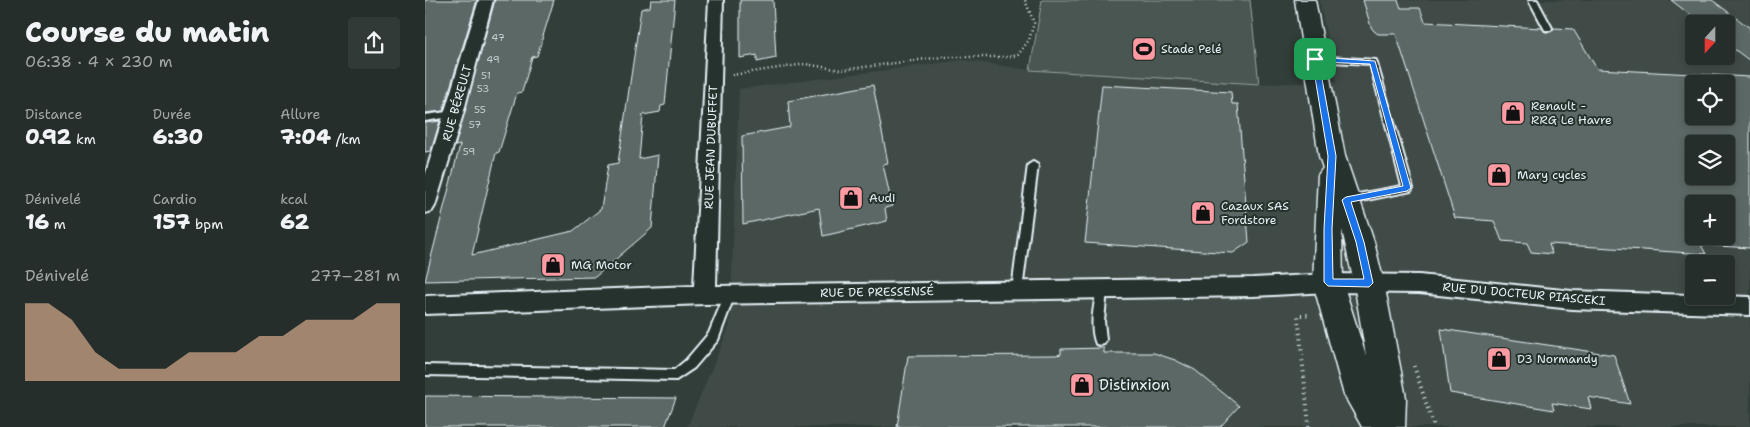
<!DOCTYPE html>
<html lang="fr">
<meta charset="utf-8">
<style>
body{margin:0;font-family:"Shantell Sans",sans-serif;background:#323a37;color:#f1f3f6;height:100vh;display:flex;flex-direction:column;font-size:19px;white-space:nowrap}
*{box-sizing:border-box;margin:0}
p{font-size:16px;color:#a4a8a9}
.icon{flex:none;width:28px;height:28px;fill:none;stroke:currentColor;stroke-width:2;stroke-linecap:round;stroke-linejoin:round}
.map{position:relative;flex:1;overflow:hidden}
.side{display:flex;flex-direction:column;background:#262e2b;width:425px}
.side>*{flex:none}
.needle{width:32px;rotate:201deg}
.fabs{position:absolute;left:1260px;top:15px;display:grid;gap:10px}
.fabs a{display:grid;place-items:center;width:50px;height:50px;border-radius:5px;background:#262e2b;box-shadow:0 2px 8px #0003,0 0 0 1px #424a47;font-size:25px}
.pin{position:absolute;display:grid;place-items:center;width:42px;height:42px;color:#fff;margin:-21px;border-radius:10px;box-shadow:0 2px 8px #0006}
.round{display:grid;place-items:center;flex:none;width:52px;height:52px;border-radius:5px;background:#323a37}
.head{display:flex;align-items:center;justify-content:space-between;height:85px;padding:0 25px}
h1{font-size:28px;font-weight:800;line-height:38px}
.metrics{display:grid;grid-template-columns:repeat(3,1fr);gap:8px;height:85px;padding:5px 25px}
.metrics div{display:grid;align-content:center}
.metrics b{font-size:21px;font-weight:800}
.metrics small{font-size:14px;font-weight:400}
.metrics p{font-size:14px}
.chart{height:140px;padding:10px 25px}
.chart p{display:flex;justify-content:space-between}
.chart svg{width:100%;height:90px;margin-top:5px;fill:#d6ab8b;opacity:.7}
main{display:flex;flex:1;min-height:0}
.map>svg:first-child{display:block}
.built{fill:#3f4b46;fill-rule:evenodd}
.green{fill:#495651;stroke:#98a4a4}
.building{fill:#5c6865;stroke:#e8f1f8;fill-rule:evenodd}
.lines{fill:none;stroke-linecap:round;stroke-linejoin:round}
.lane-casing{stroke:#e8f1f8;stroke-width:4}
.street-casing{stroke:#e8f1f8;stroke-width:4}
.secondary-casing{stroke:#e8f1f8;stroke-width:3}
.path-far1{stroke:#e8f1f8;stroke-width:2.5;stroke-dasharray:1 3;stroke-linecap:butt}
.path{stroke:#e8f1f8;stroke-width:4;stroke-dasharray:1 4.5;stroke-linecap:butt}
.lane{fill:#26332d;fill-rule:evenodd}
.street{fill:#26332d;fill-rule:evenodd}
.secondary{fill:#26332d;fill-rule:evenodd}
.route{fill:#1a73e8;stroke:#fff;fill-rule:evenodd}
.labels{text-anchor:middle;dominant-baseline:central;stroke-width:4;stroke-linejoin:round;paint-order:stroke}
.number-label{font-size:10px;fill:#c5cfd3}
.poi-label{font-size:12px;fill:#e8f1f8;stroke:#26332d;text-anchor:start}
.street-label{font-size:12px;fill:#e8f1f8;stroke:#26332d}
.near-poi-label{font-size:15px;fill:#e8f1f8;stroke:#26332d;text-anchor:start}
</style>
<main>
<section class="side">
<div class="head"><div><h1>Course du matin</h1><p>06:38 · 4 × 230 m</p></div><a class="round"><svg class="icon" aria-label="share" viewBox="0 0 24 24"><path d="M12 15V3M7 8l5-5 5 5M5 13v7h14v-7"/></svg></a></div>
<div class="metrics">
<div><p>Distance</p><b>0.92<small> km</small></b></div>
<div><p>Durée</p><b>6:30</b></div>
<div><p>Allure</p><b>7:04<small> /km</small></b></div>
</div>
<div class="metrics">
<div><p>Dénivelé</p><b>16<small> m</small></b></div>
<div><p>Cardio</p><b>157<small> bpm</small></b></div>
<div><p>kcal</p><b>62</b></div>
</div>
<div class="chart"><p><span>Dénivelé</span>277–281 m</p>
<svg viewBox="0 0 160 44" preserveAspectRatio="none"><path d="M0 44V6L10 6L20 14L30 30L40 38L50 38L60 38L70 30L80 30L90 30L100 22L110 22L120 14L130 14L140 14L150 6L160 6V44z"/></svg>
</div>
</section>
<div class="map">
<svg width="1325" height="427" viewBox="0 0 1325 427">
<rect width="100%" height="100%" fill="#323e39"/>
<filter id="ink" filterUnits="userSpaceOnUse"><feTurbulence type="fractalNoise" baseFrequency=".02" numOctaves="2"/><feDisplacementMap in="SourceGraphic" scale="10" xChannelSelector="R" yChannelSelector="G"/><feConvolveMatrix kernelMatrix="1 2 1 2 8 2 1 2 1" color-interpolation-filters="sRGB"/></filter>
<g filter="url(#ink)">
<path class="built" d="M894 0H1325V427H262L305 325 314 89 538 60 605 70 834 84 912 82ZM1269 24H1301V56H1269ZM1269 84H1301V116H1269ZM1269 144H1301V176H1269ZM1269 204H1301V236H1269ZM1269 264H1301V296H1269Z"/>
<path class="green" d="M617 0H825L834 84 605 70Z"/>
<path class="building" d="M0 0H52L18 111 0 113Z
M70 0H129L112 56 107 57 97 92 92 93 74 152 71 153 47 255 148 231 176 209 183 165 193 163 216 9 225 7 226 0H250L240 105 236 106 235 112 218 115 214 159 233 155 227 228 170 277 0 281 35 145 30 146Z
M315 0H348L351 58 332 62V55L315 58Z
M938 0H973L976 8H995L1000 22 1117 28 1120 32H1126L1129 28 1148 29 1172 69 1325 77V248L1276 245 1281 254 1124 244 1127 254 1106 252 1102 243 1077 241 1069 221 1030 218 971 34H953L949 31 946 27ZM1269 84H1301V116H1269ZM1269 144H1301V176H1269ZM1269 204H1301V236H1269Z
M1246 0H1287L1325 28V61L1301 43V24H1277Z
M448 85 463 163 458 164 467 206 460 208 462 221 398 236 394 208 318 224 317 136 365 127 363 101Z
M677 85 806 92 807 104H813L824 242 808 253 660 243Z
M15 121 6 151 0 152V123Z
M1016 329 1189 355 1205 404 1163 397 1166 409 1127 403 1129 410 1025 393Z
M679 348V353H729L750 360 770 370 814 406 795 427H472L483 356 631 355 636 354V349Z
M0 396 251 398 240 427H0Z"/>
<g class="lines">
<defs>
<path id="lane" d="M1104 0H1112L1127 28 1126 30H1120Z
M890 56 951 60 988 188 986 191 922 204 919 203 917 200 919 197 922 196 977 186 945 64 887 61V57Z
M29 111 32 112 33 114 32 116 0 121V115Z
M608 162 613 165 597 290 596 293 592 294 588 293 587 290 603 165Z
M677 285 681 286 682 289 679 321 681 340 679 344 675 345 671 344C664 327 669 306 672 289L673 286Z
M305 289 309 291 310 294 293 340 269 368 251 380 0 375V365L249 370 261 360 284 333 300 294 301 291Z"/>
<path id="street" d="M54 0H68L38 114 10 206 7 211 0 213V176Z
M284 0H298L291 286 828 278 903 274 994 275 1147 291 1325 297V315L1147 309 994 293 903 292 828 296 280 304 0 314V296L269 286Z"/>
<path id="secondary" d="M870 0H890L920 156 949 242 959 283 981 398 980 427H937L919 395 888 283 893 175 898 168 894 156ZM917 230 929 283 941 356 918 283Z"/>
</defs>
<use href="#lane" class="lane-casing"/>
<use href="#street" class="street-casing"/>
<use href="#secondary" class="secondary-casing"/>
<path class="path-far1" d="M307 75 380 64 416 70 517 57H581L593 55 604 40 609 23 600 0"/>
<path class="path" d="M989 366 1009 427
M884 427 873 315H885"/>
<use href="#lane" class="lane"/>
<use href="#street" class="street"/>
<use href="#secondary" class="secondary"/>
</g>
</g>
<path class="route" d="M890 57 950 61 986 188 982 191 926 202 939 242 948 283 944 287 903 286 899 282V229L903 156 887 59ZM894 62 945 64 978 186 921 197 917 200 931 242 939 279H908L907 229 911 156Z"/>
<defs>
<symbol id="stadium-square" viewBox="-11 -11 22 22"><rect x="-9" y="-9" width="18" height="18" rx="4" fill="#ff9aa2" stroke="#26332d"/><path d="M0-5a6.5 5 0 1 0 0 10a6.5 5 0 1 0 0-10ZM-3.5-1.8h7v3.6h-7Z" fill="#111"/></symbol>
<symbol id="shop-square" viewBox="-11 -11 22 22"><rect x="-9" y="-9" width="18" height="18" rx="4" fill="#ff9aa2" stroke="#26332d"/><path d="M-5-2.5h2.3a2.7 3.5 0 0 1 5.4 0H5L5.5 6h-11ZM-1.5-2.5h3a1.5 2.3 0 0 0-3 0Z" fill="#111"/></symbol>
</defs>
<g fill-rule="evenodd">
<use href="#stadium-square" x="705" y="35" width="28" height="28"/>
<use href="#shop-square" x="1074" y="99" width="28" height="28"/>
<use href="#shop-square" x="1060" y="161" width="28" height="28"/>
<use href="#shop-square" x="412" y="184" width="28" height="28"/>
<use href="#shop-square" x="764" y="199" width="28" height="28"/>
<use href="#shop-square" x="114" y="251" width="28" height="28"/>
<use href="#shop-square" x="1060" y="345" width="28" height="28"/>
<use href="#shop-square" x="643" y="371" width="28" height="28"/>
</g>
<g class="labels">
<g class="number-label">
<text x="73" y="37">47</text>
<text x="68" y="59">49</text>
<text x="61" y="75">51</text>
<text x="58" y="88">53</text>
<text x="55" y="109">55</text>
<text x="50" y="124">57</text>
<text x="44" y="151">59</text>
</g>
<g class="poi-label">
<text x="736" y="49">Stade Pelé</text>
<text x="1106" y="106">Renault -<tspan x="1106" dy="14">RRG Le Havre</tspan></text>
<text x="1092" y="175">Mary cycles</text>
<text x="444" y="198">Audi</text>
<text x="796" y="206">Cazaux SAS<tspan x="796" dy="14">Fordstore</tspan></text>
<text x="146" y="265">MG Motor</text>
<text x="1092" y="359">D3 Normandy</text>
</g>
<g class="street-label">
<text transform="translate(32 103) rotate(-74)">RUE BÉREULT</text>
<text transform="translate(286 147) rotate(-88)">RUE JEAN DUBUFFET</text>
<text transform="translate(452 292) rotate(-1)">RUE DE PRESSENSÉ</text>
<text transform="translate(1099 294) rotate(5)">RUE DU DOCTEUR PIASCEKI</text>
</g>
<g class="near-poi-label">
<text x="674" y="385">Distinxion</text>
</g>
</g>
</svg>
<div class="fabs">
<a><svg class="needle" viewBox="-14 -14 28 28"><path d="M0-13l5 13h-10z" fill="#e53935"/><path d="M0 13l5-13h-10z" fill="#a4a8a9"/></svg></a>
<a><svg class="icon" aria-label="locate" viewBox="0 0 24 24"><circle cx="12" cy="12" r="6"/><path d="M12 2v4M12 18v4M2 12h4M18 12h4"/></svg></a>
<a><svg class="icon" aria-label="layers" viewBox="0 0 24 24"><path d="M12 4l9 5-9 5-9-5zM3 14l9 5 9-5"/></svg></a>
<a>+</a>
<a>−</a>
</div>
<div class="pin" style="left:890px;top:59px;background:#1e9e55"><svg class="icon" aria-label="arrive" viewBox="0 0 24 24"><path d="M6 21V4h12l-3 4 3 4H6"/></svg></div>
</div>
</main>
